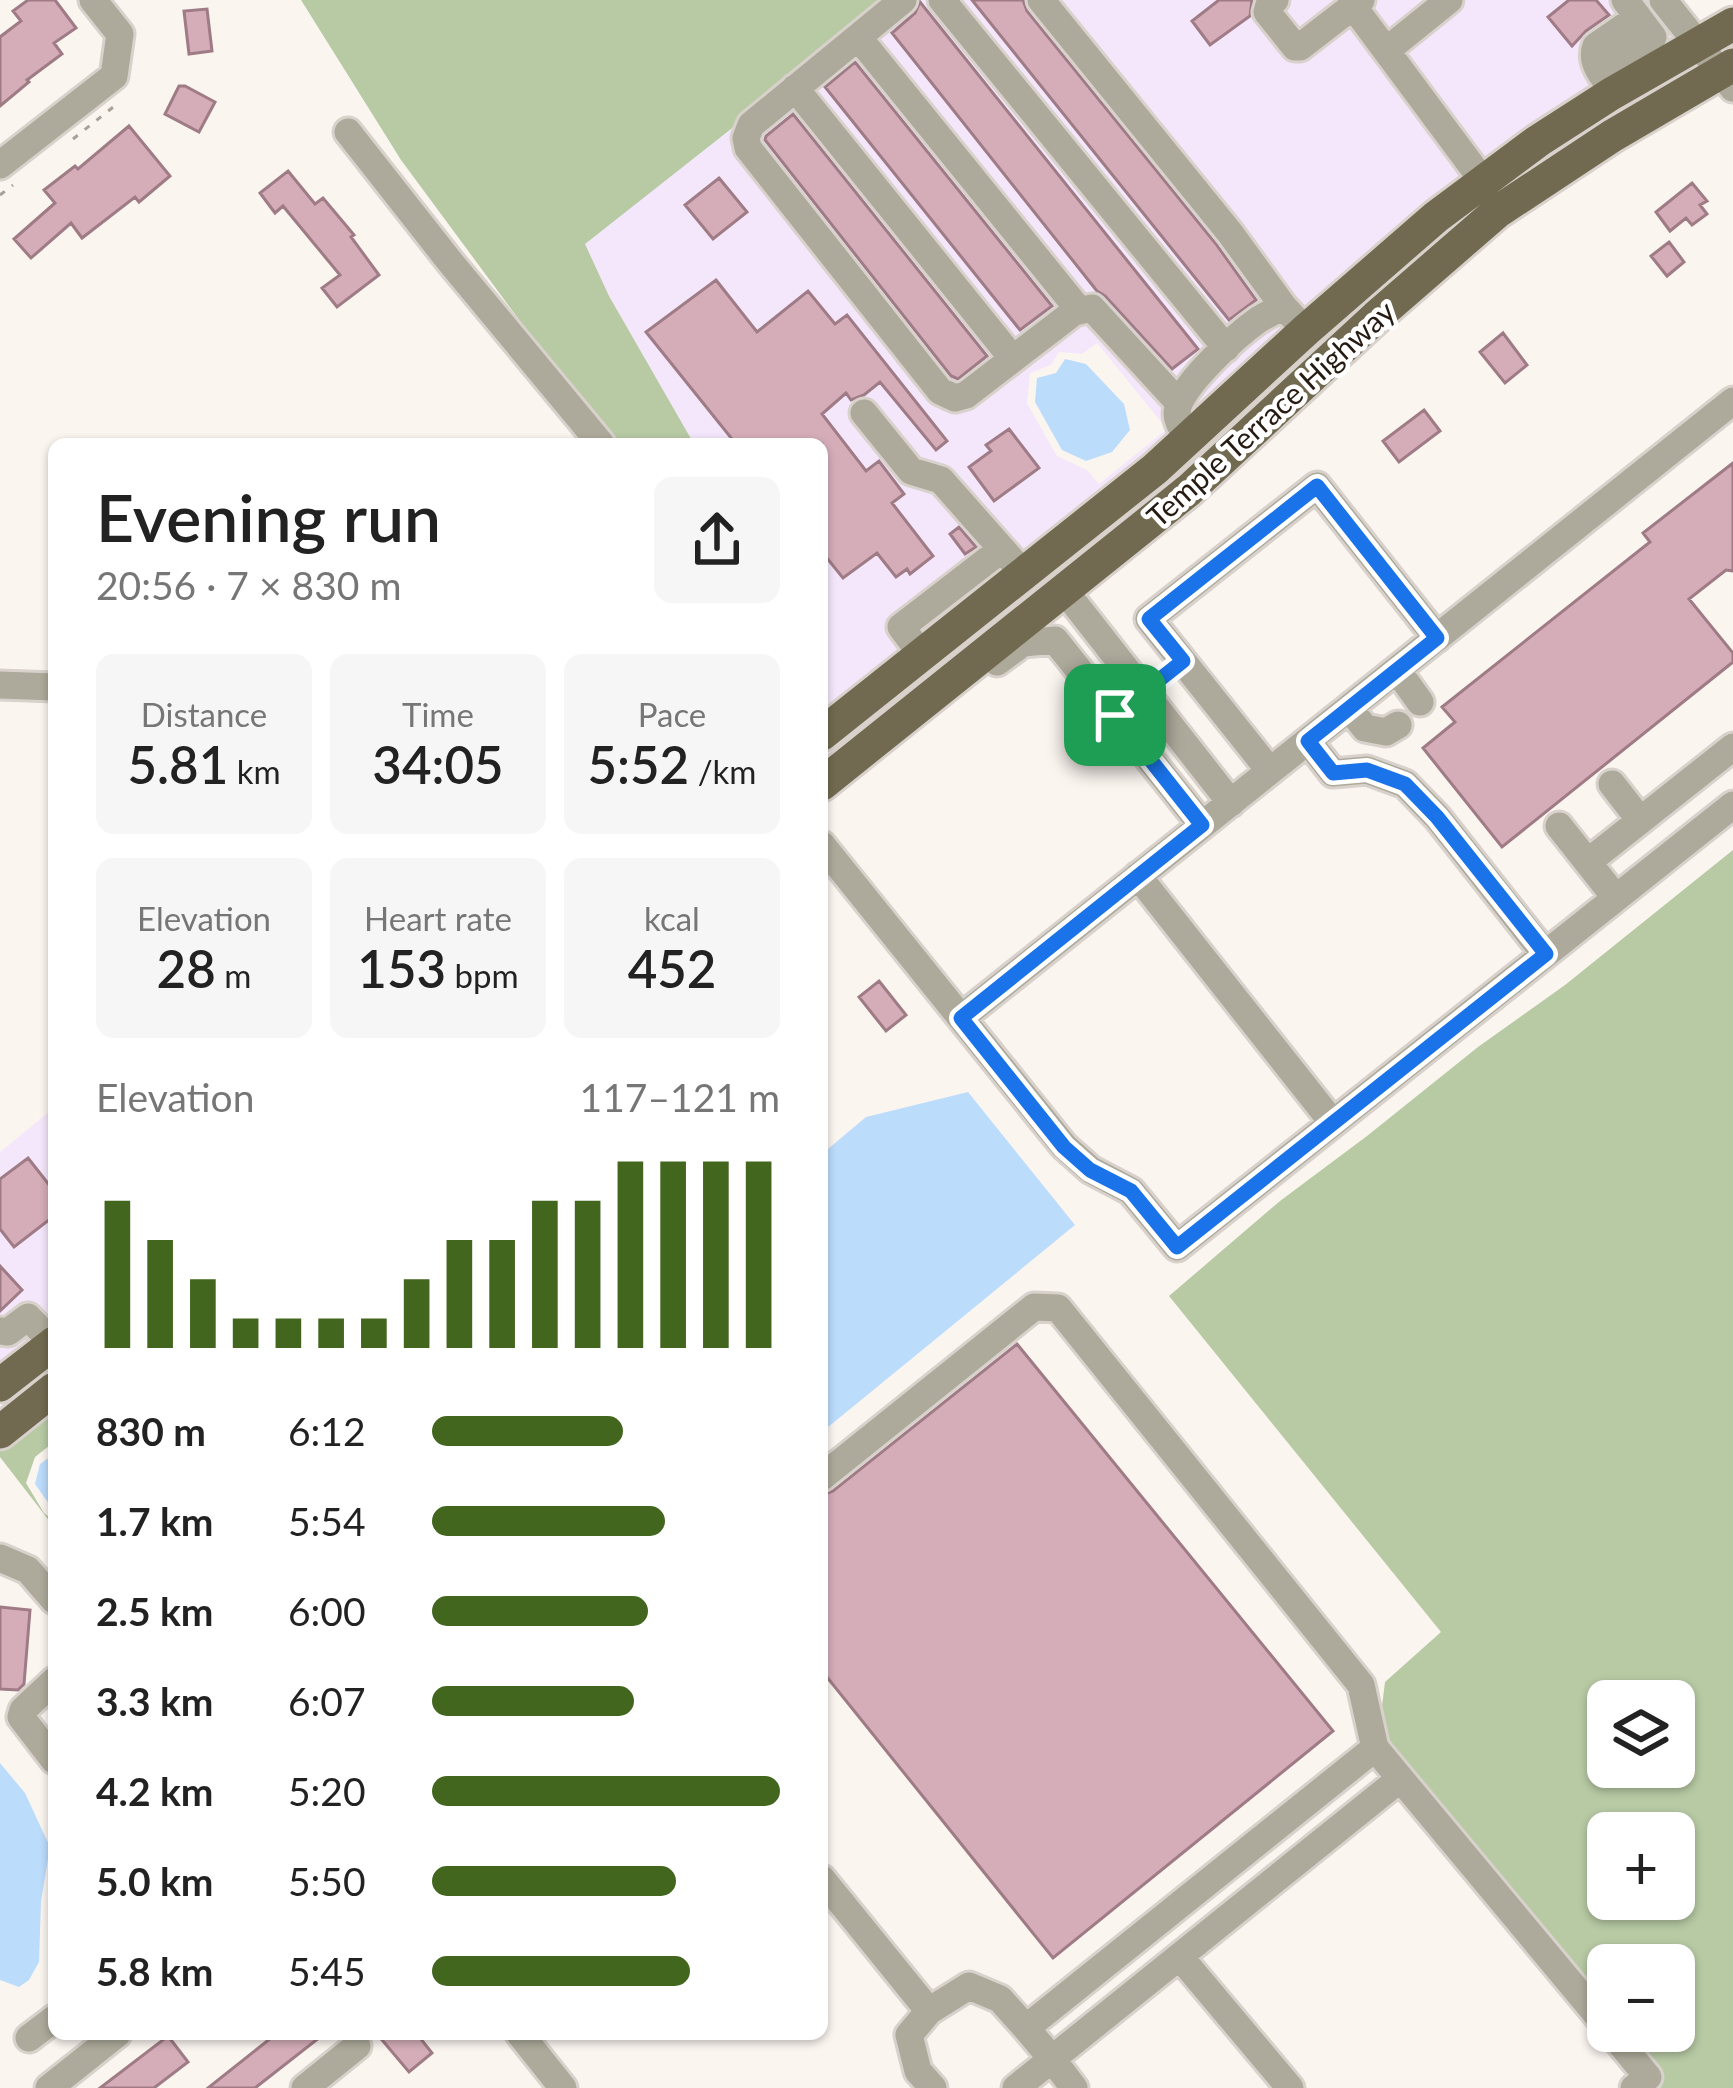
<!DOCTYPE html>
<meta charset="utf-8">
<style>
body{margin:0;font-family:Lato,sans-serif;background:#f6f6f6;color:#222;height:100vh;display:flex;flex-direction:column;font-size:45px;white-space:nowrap}
*{box-sizing:border-box;margin:0}
p{font-size:39px;color:#767676}
.icon{flex:none;width:66px;height:66px;fill:none;stroke:currentColor;stroke-width:2;stroke-linecap:round;stroke-linejoin:round}
.map{position:relative;flex:1;overflow:hidden}
.side{position:absolute;left:48px;top:438px;width:780px;height:1602px;display:flex;flex-direction:column;background:#fff;border-radius:18px;box-shadow:0 3px 9px #0004}
.side>*{flex:none}
.tools{position:absolute;left:1587px;top:1680px;display:grid;gap:24px}
.tools a{display:grid;place-items:center;width:108px;height:108px;border-radius:18px;background:#fff;box-shadow:0 3px 9px #0004;font-size:60px}
.pin{position:absolute;display:grid;place-items:center;width:102px;height:102px;color:#fff;margin:-51px;border-radius:24px;box-shadow:0 6px 18px #0006}
.round{display:grid;place-items:center;flex:none;width:126px;height:126px;border-radius:18px;background:#f6f6f6}
.summary{display:flex;align-items:center;justify-content:space-between;height:204px;padding:0 48px}
h1{font-size:66px;font-weight:600;line-height:90px}
.metrics{display:grid;grid-template-columns:repeat(3,1fr);gap:18px;height:204px;padding:12px 48px}
.metrics div{display:grid;align-content:center;border-radius:18px;background:#f6f6f6;text-align:center}
.metrics b{font-size:51px;font-weight:600}
.metrics small{font-size:33px;font-weight:400}
.metrics p{font-size:33px}
.chart{height:336px;padding:24px 48px}
.chart p{display:flex;justify-content:space-between}
.chart svg{width:100%;height:216px;margin-top:12px;stroke:#42661e;stroke-width:6}
ul{padding:0 48px;list-style:none;font-size:39px}
li{display:grid;grid-template-columns:192px 144px 1fr;align-items:center;height:90px}
li i{height:30px;border-radius:15px;background:#42661e}
.map>svg:first-child{display:block}
.commercial{fill:#f4e7fb;fill-rule:evenodd}
.green{fill:#b7caa4;fill-rule:evenodd}
.water{fill:#bcdcfc}
.building{fill:#d4adb9;stroke:#9f7b86;stroke-width:3}
.lines{fill:none;stroke-linecap:round;stroke-linejoin:round}
.minor-casing{stroke:#d9d2cc;stroke-width:33}
.major-casing{stroke:#d9d2cc;stroke-width:39}
.path{stroke:#a8a099;stroke-width:3;stroke-dasharray:6 9;stroke-linecap:butt}
.minor{stroke:#adaa9b;stroke-width:27}
.major{stroke:#716a50;stroke-width:33}
.route-casing{stroke:#fff;stroke-width:24}
.route{stroke:#1a73e8;stroke-width:15}
.labels{text-anchor:middle;dominant-baseline:central;stroke-width:9;stroke-linejoin:round;paint-order:stroke}
.street-label{font-size:30px;fill:#261b12;stroke:#fff}
</style>
<div class="map">
<svg width="1733" height="2088" viewBox="0 0 1733 2088">
<rect width="100%" height="100%" fill="#fbf5f0"/>
<path class="commercial" d="M895 0H1652L1683 40 1230 388 822 721V444H694L609 296 584 244ZM1097 343 1167 429 1099 484 1087 470 1057 456 1027 403 1030 373 1051 365 1059 352 1082 354Z
M1696 57 1705 68 826 767 822 763V748L1313 338 1544 149Z
M54 1108V1329L0 1372V1152Z"/>
<path class="green" d="M301 0H895L585 244 609 296 694 444H603L577 398 401 160Z
M1733 850V2088H1661L1615 2031H1674V1965H1608V2022L1378 1738 1385 1682 1441 1632 1169 1296 1280 1201 1367 1136 1478 1047 1565 985ZM1608 1701H1674V1767H1608ZM1608 1833H1674V1899H1608Z
M54 1403V1442L35 1457 26 1483 44 1513 54 1521V1527L0 1457V1445Z"/>
<path class="water" d="M1065 359 1086 364 1124 404 1130 430 1112 452 1086 461 1062 450 1035 402 1037 378 1056 373Z
M968 1092 1075 1225 822 1432V1154L866 1117Z
M54 1454V1511L35 1484 40 1464Z
M0 1763 25 1793 50 1847 41 1901 39 1962 29 1980 19 1987 0 1980Z"/>
<path class="building" d="M28 0H55L76 28 54 43 62 54 27 80 29 82 0 106V37L21 21 13 11Z
M972 0H1023L1027 11 1216 244 1256 300 1229 320Z
M1219 0H1252L1250 16 1210 45 1192 21Z
M1569 0H1596L1609 15 1586 31 1572 46 1548 17Z
M920 2 1198 349 1172 369 1105 296 1097 291 892 33 915 13Z
M207 9 212 51 189 54 184 11Z
M855 62 1052 306 1020 330 825 87Z
M179 86H185L215 102 199 132 165 114Z
M793 114 987 356 958 379 951 376 765 140 766 136Z
M129 126 170 176 139 202 135 197 82 238 71 223 31 258 14 239 55 203 44 190 75 166 78 169Z
M288 171 315 204 323 198 354 235 351 237 379 275 337 307 322 288 340 275 283 206 275 213 260 193Z
M719 178 747 212 713 239 685 205Z
M1692 183 1707 201 1700 205 1707 214 1692 225 1686 218 1670 231 1656 212Z
M1669 242 1684 262 1667 276 1651 256Z
M716 280 757 332 808 291 835 324 847 315 947 441 936 450 880 382 864 395 851 400 846 393 822 414 866 471 879 461 904 494 892 503 933 556 910 574 907 569 896 577 877 553 843 578 822 552V444H736L646 332Z
M1503 333 1527 365 1505 383 1480 352Z
M1424 410 1440 431 1399 462 1383 441Z
M1009 429 1039 468 994 501 969 467 991 451 986 445Z
M1733 463V571L1726 570 1689 599 1733 653V662L1502 847 1423 748 1455 722 1442 707 1650 542 1643 533Z
M959 527 976 547 965 554 950 534Z
M879 981 906 1015 886 1031 859 997Z
M28 1158 54 1191V1216L14 1247 0 1229V1179Z
M0 1266 22 1290 0 1311Z
M1017 1344 1333 1731 1053 1958 822 1671V1495L833 1491Z
M0 1607 30 1610 24 1684 18 1690 0 1689Z
M276 2034H324L255 2088H208Z
M377 2034H417L432 2053 409 2072Z
M168 2036 188 2062 154 2088H100Z"/>
<g class="lines">
<defs>
<path id="minor" d="M903 0 751 125 746 138 748 148 940 391 955 398 966 395 1074 312 1092 308 1179 403
M942 0 1226 348
M1041 0 1230 233 1283 306
M1275 0 1269 5 1267 12 1295 47H1300L1353 6
M1361 0 1353 6 1483 181
M1663 0 1733 88
M858 37 1079 310
M1387 50 1449 0
M1600 72 1653 37 1638 17
M795 88 1013 359
M1614 92C1605 79 1589 63 1596 46L1638 17 1625 0
M348 132 451 263 601 444
M0 165 114 76 120 34 93 0
M864 413 911 471 941 480 1024 574
M1188 439C1184 431 1177 423 1177 413 1177 388 1237 335 1258 320 1266 315 1275 311 1283 306L1294 318
M1064 590 1231 803
M922 655 901 627 1002 549
M997 662 1023 643 1055 640 1202 825
M1397 670 1420 702
M0 685 54 687
M1349 708 1365 728 1386 732 1398 725
M1308 741 1333 773 1367 770 1405 784 1437 817 1545 954
M1270 771 1149 619 1317 486 1437 638
M1612 784 1640 820
M1559 826 1616 898
M822 845 1064 1146 1091 1170 1131 1191 1177 1247 1733 805
M1588 862 1733 747
M1138 876 1333 1123
M961 1018 1733 401
M0 1331 8 1332 28 1317 53 1343
M822 1477 1034 1307 1058 1308 1361 1685 1375 1748 1608 2028
M0 1558 28 1570 54 1600
M54 1681 23 1710 21 1717 54 1760
M822 1879 929 2011
M1180 1957 1290 2088
M1610 2031 1648 2077 1634 2088
M520 2034 563 2088
M29 2038 54 2019
M49 2088 117 2034
M305 2088 357 2046
M933 2088 918 2071 909 2035 929 2011 969 1986 1000 1999 1026 2028 1375 1748
M1016 2088 1052 2059 1026 2028
M1074 2088 1052 2059 1400 1779"/>
<path id="major" d="M822 734 1155 469 1306 330 1436 217 1538 141 1611 94 1733 24
M822 784 1189 490 1376 317 1497 212 1612 136 1733 65
M0 1385 54 1343
M0 1432 54 1389"/>
</defs>
<use href="#minor" class="minor-casing"/>
<use href="#major" class="major-casing"/>
<path class="path" d="M73 139 117 104
M0 195 13 185"/>
<use href="#minor" class="minor"/>
<use href="#major" class="major"/>
</g>
<g class="lines">
<defs>
<path id="route" d="M1317 486 1437 638 1308 741 1333 773 1367 770 1405 784 1437 817 1546 954 1177 1247 1131 1191 1090 1170 1064 1147 961 1018 1202 825 1115 715 1183 661 1149 619Z"/>
</defs>
<use href="#route" class="route-casing"/>
<use href="#route" class="route"/>
</g>
<g class="labels">
<g class="street-label">
<text transform="translate(1270 413) rotate(-42)">Temple Terrace Highway</text>
</g>
</g>
</svg>
<div class="tools">
<a><svg class="icon" aria-label="layers" viewBox="0 0 24 24"><path d="M12 4l9 5-9 5-9-5zM3 14l9 5 9-5"/></svg></a>
<a>+</a>
<a>−</a>
</div>
<div class="pin" style="left:1115px;top:715px;background:#1e9e55"><svg class="icon" aria-label="arrive" viewBox="0 0 24 24"><path d="M6 21V4h12l-3 4 3 4H6"/></svg></div>
<section class="side">
<div class="summary"><div><h1>Evening run</h1><p>20:56 · 7 × 830 m</p></div><a class="round"><svg class="icon" aria-label="share" viewBox="0 0 24 24"><path d="M12 15V3M7 8l5-5 5 5M5 13v7h14v-7"/></svg></a></div>
<div class="metrics">
<div><p>Distance</p><b>5.81<small> km</small></b></div>
<div><p>Time</p><b>34:05</b></div>
<div><p>Pace</p><b>5:52<small> /km</small></b></div>
</div>
<div class="metrics">
<div><p>Elevation</p><b>28<small> m</small></b></div>
<div><p>Heart rate</p><b>153<small> bpm</small></b></div>
<div><p>kcal</p><b>452</b></div>
</div>
<div class="chart"><p><span>Elevation</span>117–121 m</p>
<svg viewBox="0 0 160 44" preserveAspectRatio="none"><path d="M5 44V14M15 44V22M25 44V30M35 44V38M45 44V38M55 44V38M65 44V38M75 44V30M85 44V22M95 44V22M105 44V14M115 44V14M125 44V6M135 44V6M145 44V6M155 44V6"/></svg>
</div>
<ul>
<li><b>830 m</b>6:12<i style="width:55%"></i></li>
<li><b>1.7 km</b>5:54<i style="width:67%"></i></li>
<li><b>2.5 km</b>6:00<i style="width:62%"></i></li>
<li><b>3.3 km</b>6:07<i style="width:58%"></i></li>
<li><b>4.2 km</b>5:20<i style="width:100%"></i></li>
<li><b>5.0 km</b>5:50<i style="width:70%"></i></li>
<li><b>5.8 km</b>5:45<i style="width:74%"></i></li>
</ul>
</section>
</div>
